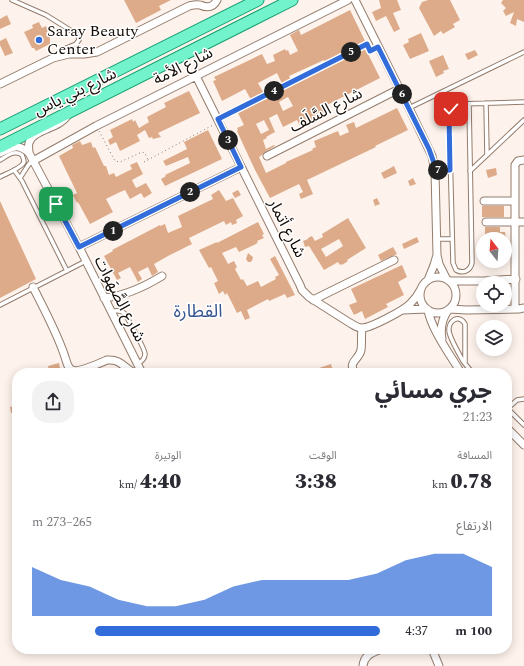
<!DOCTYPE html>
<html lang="ar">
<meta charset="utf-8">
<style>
body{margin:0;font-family:Spectral,"Noto Sans Arabic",serif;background:#f2f2f3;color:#2b2b33;direction:rtl;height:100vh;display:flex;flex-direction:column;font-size:15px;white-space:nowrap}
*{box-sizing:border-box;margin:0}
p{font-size:13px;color:#7c7c81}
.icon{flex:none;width:22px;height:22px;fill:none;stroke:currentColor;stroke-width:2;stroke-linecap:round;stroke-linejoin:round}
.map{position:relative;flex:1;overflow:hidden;direction:ltr}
.drawer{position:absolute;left:12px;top:368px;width:500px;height:286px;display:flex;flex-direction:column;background:#fff;border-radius:16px;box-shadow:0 2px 10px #0003;direction:rtl}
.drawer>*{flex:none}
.needle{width:26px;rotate:343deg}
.buttons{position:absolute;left:476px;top:232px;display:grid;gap:8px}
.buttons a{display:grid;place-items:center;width:36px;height:36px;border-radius:50%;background:#fff;box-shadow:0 2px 10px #0003;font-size:20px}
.pin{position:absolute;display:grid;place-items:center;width:34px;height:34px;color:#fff;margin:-17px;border-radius:8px;box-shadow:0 2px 6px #0006}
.km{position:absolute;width:20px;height:20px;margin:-10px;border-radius:50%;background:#222;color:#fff;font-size:11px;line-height:20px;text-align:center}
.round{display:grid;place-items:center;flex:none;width:42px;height:42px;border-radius:16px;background:#f2f2f3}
.summary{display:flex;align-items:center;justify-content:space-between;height:68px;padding:0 20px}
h1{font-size:22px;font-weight:800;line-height:30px}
.stats{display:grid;grid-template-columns:repeat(3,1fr);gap:6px;height:68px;padding:4px 20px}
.stats div{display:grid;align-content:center}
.stats b{font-size:20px;font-weight:800}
.stats small{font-size:11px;font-weight:400}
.stats p{font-size:11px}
.chart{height:112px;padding:8px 20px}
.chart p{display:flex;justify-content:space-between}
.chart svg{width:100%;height:72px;margin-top:4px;fill:#326cda;opacity:.7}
ul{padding:0 20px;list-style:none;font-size:13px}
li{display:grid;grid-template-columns:64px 48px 1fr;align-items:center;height:30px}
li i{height:10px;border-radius:5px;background:#326cda}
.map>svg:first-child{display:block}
.building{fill:#ddab89;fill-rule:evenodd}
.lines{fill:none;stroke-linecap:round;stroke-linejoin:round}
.lane-casing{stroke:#937c6c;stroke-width:5.5}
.street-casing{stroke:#937c6c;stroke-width:9}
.primary-casing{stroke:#159d71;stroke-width:13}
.path{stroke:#857b75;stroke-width:1;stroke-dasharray:1 3;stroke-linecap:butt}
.lane{stroke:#fff;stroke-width:3.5}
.street{stroke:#fff;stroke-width:7}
.primary{stroke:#73f3cc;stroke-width:11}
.route-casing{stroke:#fff;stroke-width:8}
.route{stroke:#326cda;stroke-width:5}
.poi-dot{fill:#326cda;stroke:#fff;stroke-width:1.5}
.labels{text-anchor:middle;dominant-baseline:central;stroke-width:3;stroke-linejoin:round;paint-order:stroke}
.poi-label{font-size:16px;fill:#140b06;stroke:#fff;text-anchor:start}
.street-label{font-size:16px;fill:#140b06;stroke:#fff}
.quarter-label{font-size:18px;fill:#37568f;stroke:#fff}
</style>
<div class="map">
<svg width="524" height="666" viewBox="0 0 524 666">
<rect width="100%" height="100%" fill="#fef3ec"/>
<path class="building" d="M124 0H171L159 6 161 10 136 23Z
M379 0H397L401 10 393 13 400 29 394 32 386 16 376 21 372 12 381 8Z
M428 0H450L460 20 453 24 455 27 443 34 441 31 434 36 419 8 422 2Z
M503 0H524V22L517 19 516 26 510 23 514 12 506 16 503 11 506 8 501 3Z
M350 10 366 43 363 44 380 78 323 107 326 112 300 126 297 120 283 127 277 114 269 118 275 132 266 137 267 138 263 140 266 149 274 145 275 146 265 152 262 155 259 157 266 173 286 163V162L313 150 312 149 316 147 314 141 338 131 340 136 349 132 346 125 354 122 356 128 397 108 408 130 375 146 376 147 307 180 313 194 306 197 301 199 299 194 303 192 299 184 270 198 255 170 237 131 238 130 237 128 244 125 238 113 254 105 245 89 222 101 213 81 216 80 214 77 262 54 267 64 275 61 273 55 285 49 286 51 288 50 290 55 298 51 290 35 299 30 301 35ZM324 60 327 66 293 84 289 76ZM277 73 284 88 266 97 258 83ZM288 97 293 106 283 111 279 102ZM264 120 269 130 261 134 256 124Z
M7 15 11 24 0 29V19Z
M39 22 42 28 46 26 50 36V44L36 51 34 48H32L24 32 33 28 32 25Z
M421 33 429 51 410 59 403 45 409 42 408 39Z
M6 38 13 53 5 56 0 45V41Z
M475 50 478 55 468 60 465 54Z
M443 55 449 69 443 71 444 73 436 77 429 61Z
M189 91 200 113 158 133 161 137 153 139 152 137 149 138 145 130 137 135 140 141 120 151 116 142 110 145 108 140 113 137 110 130 132 119 133 122 135 120 139 128 149 122 147 117 166 107 164 103Z
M208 130 222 159 165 186 161 179 166 176 165 175 190 163 188 157 166 166 163 161 187 149 184 142Z
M80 141 82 145 91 142 93 148 95 147 104 166H106L109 175 114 173 116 177 132 169 130 165 137 162 143 174 132 180 136 188 146 183 152 193 144 198 141 193 130 199 125 190 118 193 106 199 113 212 90 224 78 202 77 203 73 195 77 193 59 156 73 148 72 145Z
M394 166 397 173 384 179 381 173Z
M496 168 497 175 488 178 486 170Z
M413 178 416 184 410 186 408 181Z
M219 190 226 201 233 198 243 216 236 220 237 223 232 225 231 222 226 225 224 221 189 238 192 244 168 256 154 264 158 272 152 276 148 267 138 272 142 279 138 282 130 267 118 273 121 278 117 280 104 256 113 251 112 250 160 225V226L165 224 168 233 182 227 178 216 213 199 211 195Z
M238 190 241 195 235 198 232 193Z
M377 198 380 204 375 206 373 200Z
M0 201 36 279 0 298Z
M482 206H504V217H482Z
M348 218 366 248 347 260 348 261 342 265V264L340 265 338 262 324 270 309 246 305 247 303 241 308 239V238L312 236 315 241 323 237 322 234ZM339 239 343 246 326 257 321 249Z
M258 222 264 234 262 235 264 238 257 241 258 242 256 244 239 252 236 247 222 253 226 260 228 264 234 261 237 267 235 269 241 280 243 279 247 286 258 281 261 287 276 279 275 277 279 275 270 259 275 256 295 295 287 298 285 294 269 301 268 299 247 310 250 318 245 320 241 311 237 313 227 293 225 295 223 291 219 294 214 283 218 281 211 267 209 268 199 250 217 242V243Z
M485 227H500V232H505L506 239H485Z
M417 237 419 242 404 249 402 244Z
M393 247 397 254 381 261 378 255Z
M248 253 253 257 252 261 250 262H248L246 259Z
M402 265 407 277 398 282 404 295 386 304 388 307 365 319 362 311 354 315 349 305 357 302 351 289Z
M59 363 60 368 49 371 48 366Z
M331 364 333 371 324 373H307V372Z
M17 406V412L11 413 10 407Z"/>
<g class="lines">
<defs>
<path id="lane" d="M12 0 46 15 78 35 79 40 76 44 64 49 55 56
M486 103 487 155
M469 104 472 263C470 271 463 274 456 270L453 263 449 112 452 107 460 104 524 102
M409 108 524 52
M0 160C7 156 15 149 22 155 23 157 24 159 24 162 22 168 5 174 0 177
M14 170 22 181 67 271
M435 171 450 170
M470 171 487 155 524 120
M20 178 29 164 33 161
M436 239H452
M0 305 86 261
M112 312C117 310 121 310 125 314 129 321 145 349 145 354 145 359 141 362 137 364
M465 363V324C459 313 448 321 449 331 450 338 459 354 463 361 466 365 469 369 473 373
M507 408 524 425
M507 409 517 400 524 399"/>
<path id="street" d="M355 0 409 108 432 156 435 171 437 255 439 264 446 278
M196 76 300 285 302 290 309 297 350 323C354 325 357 328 362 328 370 328 403 311 410 304 414 300 418 295 421 289
M0 84 53 58 69 54H84L97 52 189 6C193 5 196 4 200 5 207 8 213 8 217 0
M0 153C13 148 16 142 29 153L79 247 142 373
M29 153C29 150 28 146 29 143 33 129 59 129 67 116
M267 156 399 89
M33 161 96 126 348 0
M484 201H515
M486 222H524
M79 247 241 167
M420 295a18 18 0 1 1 36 0a18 18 0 1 1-36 0Z
M428 280 434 265 437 255
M451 281H484L516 279
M33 287C44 309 56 331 64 354 66 359 67 368 72 370 78 373 100 363 107 360 121 359 123 367 134 373
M104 298C125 296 144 287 162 276
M313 300 394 260
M450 309 466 310 519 309 524 308
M515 309V165L518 161 524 160
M403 310 427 309
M428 310C431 329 451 356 461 373
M442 339C440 328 442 318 449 309
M355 373C347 362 359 360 361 350 362 343 361 335 362 328
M507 428 524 445
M432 649 439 666
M363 666C364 655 372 653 381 649"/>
<path id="primary" d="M0 129 258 0
M0 147 292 0"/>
</defs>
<use href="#lane" class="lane-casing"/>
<use href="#street" class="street-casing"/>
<use href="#primary" class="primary-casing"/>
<path class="path" d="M223 116 367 44 370 51 373 50
M99 131 115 161 120 162 142 152 145 153 148 160
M144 162 213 125"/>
<use href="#lane" class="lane"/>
<use href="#street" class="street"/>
<use href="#primary" class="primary"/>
</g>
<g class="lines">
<defs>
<path id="route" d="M56 204 79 247 241 167 218 119 367 44 370 51 378 47 429 149 434 163 435 171 450 170 449 114 451 109"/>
</defs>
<use href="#route" class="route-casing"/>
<use href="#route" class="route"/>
</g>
<circle class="poi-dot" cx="39" cy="40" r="4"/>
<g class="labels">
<g class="poi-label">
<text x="47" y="31">Saray Beauty<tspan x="47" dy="18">Center</tspan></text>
</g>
<g class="street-label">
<text transform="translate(183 66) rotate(-27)">شارع الأمة</text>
<text transform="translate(75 92) rotate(-26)">شارع بني ياس</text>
<text transform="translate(326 110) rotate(-27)">شارع السَّلَف</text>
<text transform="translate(287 228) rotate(63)">شارع أتمار</text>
<text transform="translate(120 299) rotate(63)">شارع الصَّهَوات</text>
</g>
<g class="quarter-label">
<text x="198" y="311">القطارة</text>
</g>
</g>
</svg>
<div class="buttons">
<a><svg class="needle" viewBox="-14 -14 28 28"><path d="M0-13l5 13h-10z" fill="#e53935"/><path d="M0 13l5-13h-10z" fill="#7c7c81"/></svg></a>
<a><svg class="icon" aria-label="locate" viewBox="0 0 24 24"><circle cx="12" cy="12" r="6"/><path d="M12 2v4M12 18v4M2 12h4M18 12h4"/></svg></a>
<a><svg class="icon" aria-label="layers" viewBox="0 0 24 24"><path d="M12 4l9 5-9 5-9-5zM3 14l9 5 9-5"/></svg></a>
</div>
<div class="pin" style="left:56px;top:204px;background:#1e9e55"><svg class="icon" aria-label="arrive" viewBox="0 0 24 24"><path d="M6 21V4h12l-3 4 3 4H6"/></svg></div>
<div class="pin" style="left:451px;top:109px;background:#d93025"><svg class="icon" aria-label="check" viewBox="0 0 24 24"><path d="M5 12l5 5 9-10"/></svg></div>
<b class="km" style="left:113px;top:231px">1</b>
<b class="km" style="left:190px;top:192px">2</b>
<b class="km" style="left:228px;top:140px">3</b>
<b class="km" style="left:274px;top:91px">4</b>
<b class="km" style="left:351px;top:52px">5</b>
<b class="km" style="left:402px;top:94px">6</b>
<b class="km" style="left:438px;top:170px">7</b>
<section class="drawer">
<div class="summary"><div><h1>جري مسائي</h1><p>21:23</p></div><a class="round"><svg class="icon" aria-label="share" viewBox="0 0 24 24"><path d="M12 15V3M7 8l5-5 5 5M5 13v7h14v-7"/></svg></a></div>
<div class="stats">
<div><p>المسافة</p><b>0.78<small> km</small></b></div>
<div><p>الوقت</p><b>3:38</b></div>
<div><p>الوتيرة</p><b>4:40<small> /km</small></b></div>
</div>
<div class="chart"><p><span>الارتفاع</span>265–273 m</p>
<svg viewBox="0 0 160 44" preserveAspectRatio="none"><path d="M0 44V14L10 22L20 26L30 34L40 38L50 38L60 34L70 26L80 22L90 22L100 22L110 22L120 18L130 10L140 6L150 6L160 14V44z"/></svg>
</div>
<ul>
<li><b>100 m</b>4:37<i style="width:82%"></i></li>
</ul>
</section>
</div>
